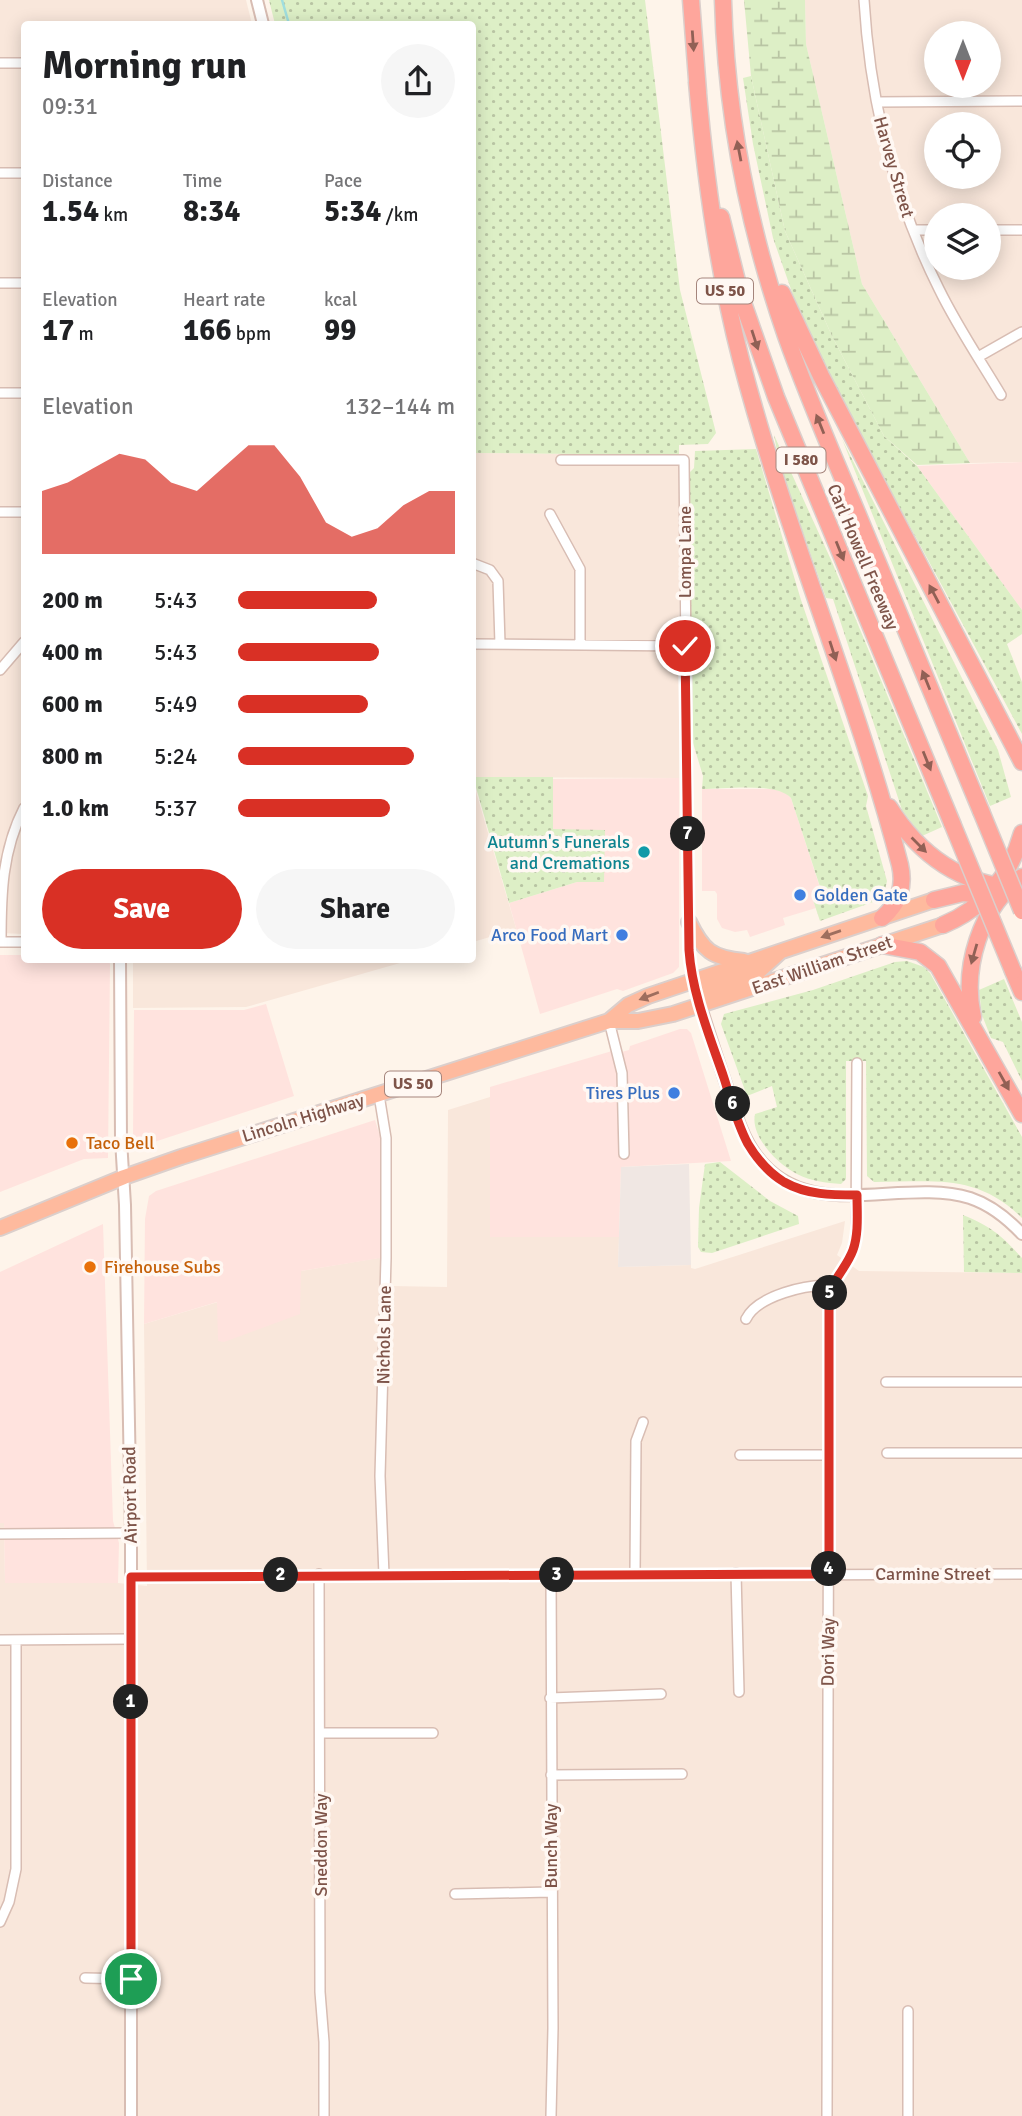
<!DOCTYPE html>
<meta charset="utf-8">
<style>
body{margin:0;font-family:Signika,sans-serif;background:#f6f6f6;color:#202124;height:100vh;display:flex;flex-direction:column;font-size:26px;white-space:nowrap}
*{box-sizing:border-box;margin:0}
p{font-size:23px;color:#757577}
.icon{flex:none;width:38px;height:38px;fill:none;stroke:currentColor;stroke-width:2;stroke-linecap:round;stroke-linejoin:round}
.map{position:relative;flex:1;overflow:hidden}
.panel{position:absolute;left:21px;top:21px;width:455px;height:942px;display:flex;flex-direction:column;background:#fff;border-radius:7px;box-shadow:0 4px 18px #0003}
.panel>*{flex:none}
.needle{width:46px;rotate:180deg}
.tools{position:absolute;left:924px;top:21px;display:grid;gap:14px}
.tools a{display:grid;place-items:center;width:77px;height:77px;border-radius:50%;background:#fff;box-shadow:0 4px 18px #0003;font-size:35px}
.pin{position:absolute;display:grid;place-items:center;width:60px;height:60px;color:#fff;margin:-30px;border:4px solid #fff;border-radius:50%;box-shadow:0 2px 7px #0007}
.km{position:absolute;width:35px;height:35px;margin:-18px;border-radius:50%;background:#222;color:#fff;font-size:19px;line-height:35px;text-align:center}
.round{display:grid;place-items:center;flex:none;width:74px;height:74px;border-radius:37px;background:#f6f6f6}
.headline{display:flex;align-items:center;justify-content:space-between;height:119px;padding:0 21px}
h1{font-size:38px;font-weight:700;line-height:52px}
.figures{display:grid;grid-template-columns:repeat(3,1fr);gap:10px;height:119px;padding:7px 21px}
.figures div{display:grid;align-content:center}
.figures b{font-size:30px;font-weight:700}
.figures small{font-size:19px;font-weight:400}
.figures p{font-size:19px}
.chart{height:196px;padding:14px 21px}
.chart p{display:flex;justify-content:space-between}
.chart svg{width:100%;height:126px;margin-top:7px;fill:#d93025;opacity:.7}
.action{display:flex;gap:14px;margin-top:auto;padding:14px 21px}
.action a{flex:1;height:80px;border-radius:42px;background:#d93025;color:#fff;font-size:28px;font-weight:700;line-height:80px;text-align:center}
.action a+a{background:#f6f6f6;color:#202124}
ul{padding:0 21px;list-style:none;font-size:23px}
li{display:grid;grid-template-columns:112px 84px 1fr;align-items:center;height:52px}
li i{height:18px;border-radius:9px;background:#d93025}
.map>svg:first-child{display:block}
.residential{fill:#f9e7db;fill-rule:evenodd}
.commercial{fill:#ffe3de}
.industrial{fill:#f0e7e3}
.grass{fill:url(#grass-dots)}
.wetland{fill:url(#wetland-marsh)}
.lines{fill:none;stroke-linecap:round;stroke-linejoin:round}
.stream{stroke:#a0dede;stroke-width:2.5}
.minor-casing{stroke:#d8bdb3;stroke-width:12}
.tertiary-casing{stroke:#d8bdb3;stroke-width:14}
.trunk-casing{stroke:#dbcfcc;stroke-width:18}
.motorway-casing{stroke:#dbcfcc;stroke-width:19}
.minor{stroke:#fff;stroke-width:9}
.tertiary{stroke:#fff;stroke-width:10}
.trunk{stroke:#feba9e;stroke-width:14}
.motorway{stroke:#fea69c;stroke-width:16}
.motorway-bridge-casing{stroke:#dbcfcc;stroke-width:19;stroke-linecap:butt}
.motorway-bridge{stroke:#fea69c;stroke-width:16}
.oneway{fill:#916055}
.oneway2{fill:#9e6e5e}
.route-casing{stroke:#fff;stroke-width:14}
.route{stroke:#d93025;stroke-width:9}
.culture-dot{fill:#0f9aa8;stroke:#fff8f3;stroke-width:2.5}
.shop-dot{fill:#3f7fe0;stroke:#fff8f3;stroke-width:2.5}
.food-dot{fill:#e8710a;stroke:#fff8f3;stroke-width:2.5}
.labels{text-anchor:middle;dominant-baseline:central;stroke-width:7;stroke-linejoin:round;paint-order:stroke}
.shield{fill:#fff8f3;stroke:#a5857c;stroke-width:2}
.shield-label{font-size:16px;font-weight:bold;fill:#7e5449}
.street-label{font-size:18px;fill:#7e5449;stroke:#fff8f3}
.culture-label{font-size:18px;fill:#0d838f;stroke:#fff8f3;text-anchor:end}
.shop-label{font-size:18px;fill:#366cbe;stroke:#fff8f3;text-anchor:end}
.food-label{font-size:18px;fill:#c56008;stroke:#fff8f3;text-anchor:start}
</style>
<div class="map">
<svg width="1022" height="2116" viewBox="0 0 1022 2116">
<defs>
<pattern id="grass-dots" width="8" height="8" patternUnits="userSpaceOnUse" patternTransform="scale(1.75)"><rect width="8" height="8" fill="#ddefc6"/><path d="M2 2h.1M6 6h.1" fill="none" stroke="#b8c4a3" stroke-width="1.8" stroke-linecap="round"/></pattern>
<pattern id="wetland-marsh" width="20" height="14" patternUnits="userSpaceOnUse" patternTransform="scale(1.75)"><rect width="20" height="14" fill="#ddefc6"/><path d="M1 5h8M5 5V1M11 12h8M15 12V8" fill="none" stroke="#b8c4a3"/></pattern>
</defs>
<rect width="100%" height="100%" fill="#fef4ea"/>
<path class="residential" d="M0 0H246L252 24H24V934L0 933Z
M805 0H1022V462L970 463 862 284 806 44ZM936 33H989V86H936ZM936 124H989V177H936ZM936 215H989V268H936Z
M473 453 679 455V778L473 777Z
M472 778 518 935 500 934 473 942Z
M133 959H414L246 1007 133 1008Z
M490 1097V1237H619L618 1267 691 1265V1268L695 1269 845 1221 842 1243 837 1255 859 1271 1022 1273V2116H0V1523H4L5 1583H118L147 1586 144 1324 218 1302V1341L301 1271 390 1256 391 1286 447 1287 448 1110Z"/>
<path class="commercial" d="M1022 462V610L917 466Z
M679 778V967L673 973 623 991 617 989 540 1014 509 903 577 882H604L553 829V779Z
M702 789H773L786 793 791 798 823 897 813 900 816 908 783 918 785 925 750 937 747 930 735 932 722 928 717 919V894L715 891H702Z
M0 955H24V959H108L110 964 108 1158 84 1159 0 1192Z
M266 1004 294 1096 145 1145 135 1141 133 1137 134 1010H244Z
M680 1029H687L691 1033 731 1161 621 1167 619 1237H490V1087L612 1051 614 1054 629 1050 630 1046Z
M375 1120 381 1139 380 1258 301 1271 300 1314 224 1342 218 1341 217 1302 144 1324 145 1219 149 1196 156 1191Z
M103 1224 113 1521 119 1543 118 1583H5L4 1523H0V1272Z"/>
<path class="industrial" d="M689 1164 691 1265 618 1267 621 1167Z"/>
<path class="grass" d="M269 0H645L680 290 716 433 708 444 679 445V455L473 453 472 24H275Z
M751 76 785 231 832 336 884 436 917 466 1022 610V634L1007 644 1022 682V734L839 395 799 312 773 238 753 144 743 78Z
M774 435 832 562 942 827 922 836 902 810 833 599 826 598 780 467Z
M842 439 998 750 1011 797 990 806Z
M756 449 801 600 868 796 866 806 887 881 884 894 873 902 820 921 813 900 823 896 791 798C776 782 724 789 702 789L703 776 690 733 689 473 694 468 695 451Z
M473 777H553V829L605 830 604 882H577L509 903Z
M907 961 924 967 930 973 1022 1137V1218C977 1173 933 1182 874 1182L867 1176 866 1061H846V1179L841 1184C826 1183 811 1181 797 1174 778 1165 750 1136 755 1114L777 1107 772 1086 747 1096 721 1024 724 1014 813 990 895 962Z
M1004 979 1022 1022V1081L1003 1042 991 1038 982 1015 979 990Z
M720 1162 770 1201 798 1216 799 1224 712 1253 701 1252 698 1247 699 1208 705 1164Z
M963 1215C992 1227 1001 1235 1022 1258V1273L964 1272Z"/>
<path class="wetland" d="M744 0H805L806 44 862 284 970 463 917 465 884 436 832 336 785 231 751 76Z"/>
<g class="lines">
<path class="stream" d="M282 0 289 24"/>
<defs>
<path id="minor" d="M864 0C870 100 894 199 939 289 957 326 980 360 1001 395
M0 63H24
M877 102 1022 101
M0 173H24
M913 230H936
M989 230H1022
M0 283H24
M978 357 1022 332
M0 393H24
M561 460H684L689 950 693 980
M0 512H24
M550 514 580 569V645
M472 563 490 570 498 581 500 644
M472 644 685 646
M0 670 24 642
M0 942H24
M1 942C1 894 2 851 24 808
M609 1021 622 1073 624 1154
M379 1095 386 1138V1258L380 1476 384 1575
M746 1319C757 1296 808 1283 832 1286
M886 1382H1022
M887 1453H1022
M740 1455H829
M0 1534 131 1533
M736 1573 739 1692
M319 1574 320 1992 324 2042V2116
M635 1574 636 1441 643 1422
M551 1575 553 2028 551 2116
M131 1577 1022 1574
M0 1640 131 1639
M550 1698 661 1694
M320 1733H433
M551 1775 682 1774
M455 1894 551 1892
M0 1922 9 1902 16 1869V1640
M85 1978 131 1979
M827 2116 829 1308C831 1276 850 1267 856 1238L857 1063
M908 2116V2011"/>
<path id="tertiary" d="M257 0 263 24
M120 959 121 1140 125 1205 131 1533V2116
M693 980C703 1016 715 1051 727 1087 735 1110 741 1135 756 1155 807 1226 900 1177 970 1198 991 1205 1007 1218 1022 1234"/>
<path id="trunk" d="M689 922C703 951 712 958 744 961
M701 1006 704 992 756 974 780 952
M609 1021 628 1005 648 996 934 900
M0 1228 124 1177 181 1157 609 1021H638L673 1014 943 925"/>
<path id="motorway" d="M691 0 698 92
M723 0C726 114 749 229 786 336 809 401 837 464 863 527 902 622 942 716 981 811
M697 82C705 176 717 268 741 360 785 530 856 694 900 865 905 887 899 903 882 918
M721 217 741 297 776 397 952 823
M782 293 821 376 1022 762
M889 807C918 853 959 884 1015 888
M934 900 963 893 993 896
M943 925C984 908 1010 876 1022 833
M882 945 920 952 938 966 1022 1114
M1013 971 1022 992
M973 1017C962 968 980 907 1022 877"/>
</defs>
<use href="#minor" class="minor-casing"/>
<use href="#tertiary" class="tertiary-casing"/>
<use href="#trunk" class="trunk-casing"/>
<use href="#motorway" class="motorway-casing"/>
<use href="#minor" class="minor"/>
<use href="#tertiary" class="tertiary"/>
<use href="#trunk" class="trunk"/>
<use href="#motorway" class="motorway"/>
<defs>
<path id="motorway-bridge" d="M981 811 1022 911
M952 823 1013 971"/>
</defs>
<use href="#motorway-bridge" class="motorway-bridge-casing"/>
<use href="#motorway-bridge" class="motorway-bridge"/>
</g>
<defs><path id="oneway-solid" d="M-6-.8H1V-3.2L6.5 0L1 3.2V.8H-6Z" transform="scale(1.75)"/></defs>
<g class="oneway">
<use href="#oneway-solid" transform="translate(693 41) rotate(86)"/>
<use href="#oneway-solid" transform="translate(739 151) rotate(-101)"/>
<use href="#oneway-solid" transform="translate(755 340) rotate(72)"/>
<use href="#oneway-solid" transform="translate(820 424) rotate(-112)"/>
<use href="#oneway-solid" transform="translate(840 551) rotate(68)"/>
<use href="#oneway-solid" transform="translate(934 594) rotate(-118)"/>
<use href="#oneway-solid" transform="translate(833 651) rotate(72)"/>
<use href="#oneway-solid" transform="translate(926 680) rotate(-112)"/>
<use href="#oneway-solid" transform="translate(927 761) rotate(68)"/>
<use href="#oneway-solid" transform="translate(919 845) rotate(45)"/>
<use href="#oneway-solid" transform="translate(974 954) rotate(106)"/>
<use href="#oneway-solid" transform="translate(1004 1081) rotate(61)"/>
</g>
<g class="oneway2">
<use href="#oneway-solid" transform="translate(831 934) rotate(161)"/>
<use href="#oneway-solid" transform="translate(649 996) rotate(159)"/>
</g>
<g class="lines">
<defs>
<path id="route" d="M131 1979V1577L829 1574V1300C831 1280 846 1269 853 1250 859 1233 857 1213 857 1195 832 1195 807 1195 784 1182 769 1173 757 1159 748 1144 737 1124 731 1100 724 1078 710 1037 692 994 689 950L685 646"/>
</defs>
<use href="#route" class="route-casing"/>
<use href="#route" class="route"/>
</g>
<circle class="culture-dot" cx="644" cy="852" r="7"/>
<g class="shop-dot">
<circle cx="800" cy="895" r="7"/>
<circle cx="622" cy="935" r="7"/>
<circle cx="674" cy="1093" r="7"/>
</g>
<g class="food-dot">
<circle cx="72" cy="1143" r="7"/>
<circle cx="90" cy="1267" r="7"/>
</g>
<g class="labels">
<g class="shield">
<rect x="697" y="278.5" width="56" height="25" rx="5"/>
<rect x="776.5" y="447.5" width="49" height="25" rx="5"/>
<rect x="385" y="1071.5" width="56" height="25" rx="5"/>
</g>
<g class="shield-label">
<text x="725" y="291">US 50</text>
<text x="801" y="460">I 580</text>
<text x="413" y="1084">US 50</text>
</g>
<g class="street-label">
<text transform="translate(894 167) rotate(74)">Harvey Street</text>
<text transform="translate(685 552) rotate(-90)">Lompa Lane</text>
<text transform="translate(863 557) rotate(67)">Carl Howell Freeway</text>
<text transform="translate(822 965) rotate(-19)">East William Street</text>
<text transform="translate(303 1118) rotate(-17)">Lincoln Highway</text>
<text transform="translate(384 1335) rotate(-89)">Nichols Lane</text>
<text transform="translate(130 1495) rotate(-91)">Airport Road</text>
<text x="933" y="1574">Carmine Street</text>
<text transform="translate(828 1652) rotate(-89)">Dori Way</text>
<text transform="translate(321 1845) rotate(-90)">Sneddon Way</text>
<text transform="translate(551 1846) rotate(-90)">Bunch Way</text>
</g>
<g class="culture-label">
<text x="630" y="842">Autumn's Funerals<tspan x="630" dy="21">and Cremations</tspan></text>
</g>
<g class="shop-label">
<text x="814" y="895" text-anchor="start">Golden Gate</text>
<text x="608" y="935">Arco Food Mart</text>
<text x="660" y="1093">Tires Plus</text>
</g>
<g class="food-label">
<text x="86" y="1143">Taco Bell</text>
<text x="104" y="1267">Firehouse Subs</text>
</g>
</g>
</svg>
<div class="tools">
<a><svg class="needle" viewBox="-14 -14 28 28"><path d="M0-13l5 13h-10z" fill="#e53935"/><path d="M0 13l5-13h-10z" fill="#757577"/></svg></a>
<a><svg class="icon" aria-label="locate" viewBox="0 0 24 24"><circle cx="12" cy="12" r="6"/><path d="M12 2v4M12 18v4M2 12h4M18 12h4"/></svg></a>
<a><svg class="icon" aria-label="layers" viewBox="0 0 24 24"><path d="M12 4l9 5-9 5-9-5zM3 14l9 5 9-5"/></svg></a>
</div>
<div class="pin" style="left:131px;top:1979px;background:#1e9e55"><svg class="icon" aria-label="arrive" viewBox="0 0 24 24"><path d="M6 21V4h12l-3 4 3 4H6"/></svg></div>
<div class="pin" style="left:685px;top:646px;background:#d93025"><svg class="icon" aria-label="check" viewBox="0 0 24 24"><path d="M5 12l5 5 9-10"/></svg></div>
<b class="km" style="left:131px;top:1702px">1</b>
<b class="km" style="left:281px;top:1575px">2</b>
<b class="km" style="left:557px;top:1575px">3</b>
<b class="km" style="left:829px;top:1569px">4</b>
<b class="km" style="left:830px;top:1293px">5</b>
<b class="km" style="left:733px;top:1104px">6</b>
<b class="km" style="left:688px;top:834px">7</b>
<section class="panel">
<div class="headline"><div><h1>Morning run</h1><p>09:31</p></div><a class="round"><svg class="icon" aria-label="share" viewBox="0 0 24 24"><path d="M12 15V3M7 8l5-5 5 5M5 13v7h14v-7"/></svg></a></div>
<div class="figures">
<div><p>Distance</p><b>1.54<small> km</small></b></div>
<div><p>Time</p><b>8:34</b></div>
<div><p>Pace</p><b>5:34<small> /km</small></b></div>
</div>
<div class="figures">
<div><p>Elevation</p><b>17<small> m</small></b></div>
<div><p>Heart rate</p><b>166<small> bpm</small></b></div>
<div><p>kcal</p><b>99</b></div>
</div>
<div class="chart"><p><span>Elevation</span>132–144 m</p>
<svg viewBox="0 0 160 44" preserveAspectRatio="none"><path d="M0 44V22L10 19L20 14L30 9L40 11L50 19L60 22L70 14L80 6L90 6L100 17L110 33L120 38L130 35L140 27L150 22L160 22V44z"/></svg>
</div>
<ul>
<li><b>200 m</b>5:43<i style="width:64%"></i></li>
<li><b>400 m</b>5:43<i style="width:65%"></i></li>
<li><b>600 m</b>5:49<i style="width:60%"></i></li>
<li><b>800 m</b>5:24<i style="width:81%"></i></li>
<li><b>1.0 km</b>5:37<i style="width:70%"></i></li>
</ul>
<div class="action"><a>Save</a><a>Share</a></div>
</section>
</div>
